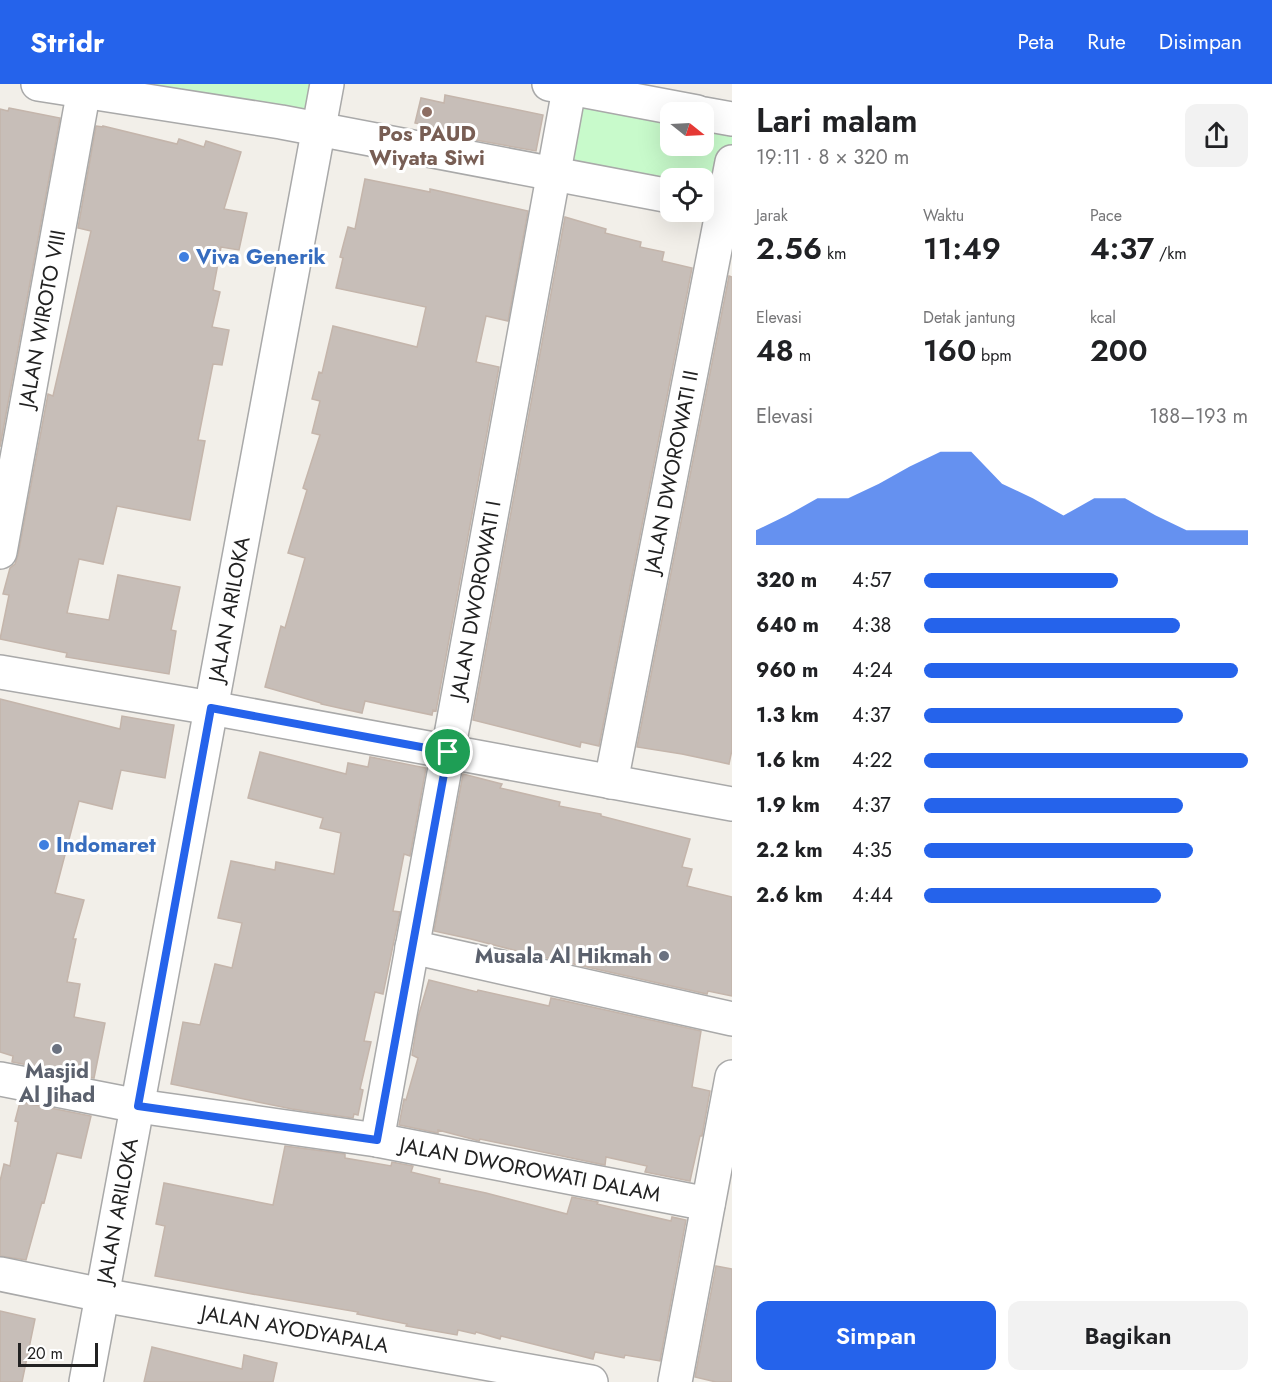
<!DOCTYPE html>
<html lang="id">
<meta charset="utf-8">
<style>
body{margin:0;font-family:Jost,sans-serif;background:#f2f2f2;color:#202124;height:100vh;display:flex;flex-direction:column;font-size:22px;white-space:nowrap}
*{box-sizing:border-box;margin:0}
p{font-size:20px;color:#757577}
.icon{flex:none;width:33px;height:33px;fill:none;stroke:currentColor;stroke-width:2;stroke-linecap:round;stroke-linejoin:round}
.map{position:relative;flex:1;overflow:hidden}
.sheet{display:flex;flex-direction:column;background:#fff;width:540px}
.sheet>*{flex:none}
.needle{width:39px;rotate:108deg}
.tools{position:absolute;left:660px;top:18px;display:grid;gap:12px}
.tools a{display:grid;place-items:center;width:54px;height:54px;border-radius:12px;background:#fff;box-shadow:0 6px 24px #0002;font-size:30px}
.scale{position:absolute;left:18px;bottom:15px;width:80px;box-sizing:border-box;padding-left:6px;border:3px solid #222;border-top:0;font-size:16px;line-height:21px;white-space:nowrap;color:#222;-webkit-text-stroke:4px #fff;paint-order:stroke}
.pin{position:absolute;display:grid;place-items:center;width:51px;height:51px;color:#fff;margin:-26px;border:3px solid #fff;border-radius:50%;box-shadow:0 2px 6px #0007}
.round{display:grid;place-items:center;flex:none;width:63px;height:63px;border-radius:12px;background:#f2f2f2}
.head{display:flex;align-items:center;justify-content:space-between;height:102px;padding:0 24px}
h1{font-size:33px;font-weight:600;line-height:45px}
.figures{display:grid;grid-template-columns:repeat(3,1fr);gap:9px;height:102px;padding:6px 24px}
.figures div{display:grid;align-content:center}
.figures b{font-size:30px;font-weight:600}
.figures small{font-size:16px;font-weight:400}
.figures p{font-size:16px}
.chart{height:168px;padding:12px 24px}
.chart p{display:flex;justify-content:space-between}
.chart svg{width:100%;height:108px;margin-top:6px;fill:#2563eb;opacity:.7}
.action{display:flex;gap:12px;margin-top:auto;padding:12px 24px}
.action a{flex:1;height:69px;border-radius:12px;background:#2563eb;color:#fff;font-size:24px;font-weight:600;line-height:69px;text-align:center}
.action a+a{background:#f2f2f2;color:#202124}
ul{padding:0 24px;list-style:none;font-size:20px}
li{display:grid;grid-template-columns:96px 72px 1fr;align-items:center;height:45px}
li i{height:15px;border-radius:8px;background:#2563eb}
header{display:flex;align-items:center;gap:36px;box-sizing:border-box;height:84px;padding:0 30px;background:#2563eb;color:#fff}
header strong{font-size:28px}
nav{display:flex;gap:33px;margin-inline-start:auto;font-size:21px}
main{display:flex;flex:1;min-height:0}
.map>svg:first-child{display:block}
.park{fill:#c8facb}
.building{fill:#c7beb8;stroke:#c4b5ab;stroke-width:1.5}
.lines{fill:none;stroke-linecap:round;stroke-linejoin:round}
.minor-casing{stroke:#a9a9a9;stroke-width:36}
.minor{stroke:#fff;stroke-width:33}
.route-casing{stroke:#fff;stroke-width:12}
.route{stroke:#2563eb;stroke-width:8}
.education-dot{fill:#8d6e63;stroke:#fff;stroke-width:2}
.shop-dot{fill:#3f7fe0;stroke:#fff;stroke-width:2}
.worship-dot{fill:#6b7280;stroke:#fff;stroke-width:2}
.labels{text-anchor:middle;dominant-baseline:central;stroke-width:6;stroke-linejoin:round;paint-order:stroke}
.education-label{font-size:21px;font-weight:bold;fill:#785e54;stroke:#fff}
.shop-label{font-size:21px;font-weight:bold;fill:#366cbe;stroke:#fff;text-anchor:start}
.street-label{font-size:21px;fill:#222;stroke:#fff}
.worship-label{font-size:21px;font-weight:bold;fill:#5b616d;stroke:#fff;text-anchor:end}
</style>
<header>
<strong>Stridr</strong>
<nav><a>Peta</a><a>Rute</a><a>Disimpan</a></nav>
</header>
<main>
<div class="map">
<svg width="732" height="1298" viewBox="0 0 732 1298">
<rect width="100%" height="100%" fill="#f2efe9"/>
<path class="park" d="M132 0H319L313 34Z
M575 16 670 34V62H704V40L732 46V113L704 108V94H670V102L563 82Z"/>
<path class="building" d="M445 11 543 31 536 67 437 49 438 44 415 39 421 14 444 19Z
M9 24 60 34 0 363V25L8 27Z
M96 42 103 43V42L177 60 179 55 204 63 206 57 241 68 224 125 247 129 239 166 221 163 213 206 220 208 212 243 229 246 222 281 213 280 198 356 205 357 190 436 117 422 103 480 79 475 67 529 109 536 118 491 180 503 171 546 176 547 169 590 66 573 67 569 0 555 9 511 3 510 10 484 15 480 18 471 48 310 53 312 91 147 78 144Z
M365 95 430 108V105L528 127 508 237 486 232 476 278 499 283 436 627 433 626 432 631 365 617 362 629 321 620V619L265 603 281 542 285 544 305 474 288 469 307 406 303 404 320 351 312 349 320 317 312 315 319 288 322 289 333 242 417 263 426 223 336 204 343 174 340 173 348 143 355 145Z
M565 133 606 145 605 149 641 158 640 163 664 168 662 177 692 184 599 662 581 658 580 663 473 636Z
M729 192 732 193V666L729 680 682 670 637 663Z
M0 615 120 645 122 632 174 641 165 694 121 686 112 725 79 717 55 809 84 816 73 855H76L67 898 80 900 74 933 105 939 94 994 12 978 13 972 0 968Z
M260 668 346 690 348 679 368 683 370 673 426 684 410 772 404 770 393 827 400 828 383 910 375 908 364 957 371 958 360 1005 363 1006 358 1031 354 1030 353 1034 292 1025 171 1000 183 938 200 941 215 880 232 884 242 839 218 834 231 777 275 786 276 778 334 790 341 749 320 744 323 734 248 714Z
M463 690 502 700 500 704 560 718 559 722 601 730V732L690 755 682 783 692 785 687 802 732 813V912L708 907 707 910 525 869 471 855 434 847Z
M429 896 477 908 478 906 549 922 551 914 701 947 692 1003 710 1007 702 1052H700L690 1097 645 1088 647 1082 606 1073 605 1081 480 1055 479 1057 472 1055 438 1046V1049L399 1041 404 1015 406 1016 418 974 412 971 418 933Z
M20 1018 91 1032 81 1074 57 1069 44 1119 42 1118 26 1176 0 1172V1097L4 1080 10 1082 18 1038 15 1037Z
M285 1062 345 1070V1074L391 1082 392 1078 413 1082 411 1088 440 1095 439 1099 486 1109 567 1130 572 1113 598 1118 597 1120 671 1137 672 1133 686 1136 660 1277 625 1271 624 1274 595 1268 593 1275 501 1252 500 1255 476 1248 475 1250 458 1246 457 1251 406 1242 407 1240 357 1230 358 1228 252 1210 155 1192 165 1142 156 1140 164 1099 273 1121Z
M716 1182 732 1185V1298H716L695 1293Z
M0 1227 35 1235 22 1298H0Z
M152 1263 242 1285 244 1271 277 1279 273 1298H144Z"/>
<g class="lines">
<defs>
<g id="minor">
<path d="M38 0 281 38 670 112"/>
<path d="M549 0 697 28"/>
<path d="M704 30 732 35"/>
<path id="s1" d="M0 468 85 0"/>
<path d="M0 588 211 624 732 720"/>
<path id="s2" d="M611 698 732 78"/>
<path d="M412 863 732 935"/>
<path id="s3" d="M0 995 138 1022 377 1056 708 1120"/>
<path id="s4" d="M377 1056 570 0"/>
<path id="s5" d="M0 1190 102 1211 591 1298"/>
<path id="s6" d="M86 1298 327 0"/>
<path d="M675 1298 732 993"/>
</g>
</defs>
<use href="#minor" class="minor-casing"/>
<use href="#minor" class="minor"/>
</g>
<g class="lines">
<defs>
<path id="route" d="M211 624 448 668 377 1056 138 1022Z"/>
</defs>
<use href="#route" class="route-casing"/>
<use href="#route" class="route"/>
</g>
<circle class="education-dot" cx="427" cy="28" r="6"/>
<g class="shop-dot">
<circle cx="184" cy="173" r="6"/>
<circle cx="44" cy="761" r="6"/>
</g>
<g class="worship-dot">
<circle cx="664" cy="872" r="6"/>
<circle cx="57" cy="965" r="6"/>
</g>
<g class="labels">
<g class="education-label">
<text x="427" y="50">Pos PAUD<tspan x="427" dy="24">Wiyata Siwi</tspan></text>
</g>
<g class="shop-label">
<text x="196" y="173">Viva Generik</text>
<text x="56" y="761">Indomaret</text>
</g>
<g class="street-label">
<text stroke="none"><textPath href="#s1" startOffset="237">JALAN WIROTO VIII</textPath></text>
<text stroke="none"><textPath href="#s2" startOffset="316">JALAN DWOROWATI II</textPath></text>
<text stroke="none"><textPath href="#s4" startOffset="549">JALAN DWOROWATI I</textPath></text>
<text stroke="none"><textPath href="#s6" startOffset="786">JALAN ARILOKA</textPath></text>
<text stroke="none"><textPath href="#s3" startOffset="538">JALAN DWOROWATI DALAM</textPath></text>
<text stroke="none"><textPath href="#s6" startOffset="174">JALAN ARILOKA</textPath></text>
<text stroke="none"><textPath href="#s5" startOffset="300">JALAN AYODYAPALA</textPath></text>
</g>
<g class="worship-label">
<text x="652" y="872">Musala Al Hikmah</text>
<text x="57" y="987" text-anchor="middle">Masjid<tspan x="57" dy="24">Al Jihad</tspan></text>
</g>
</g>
</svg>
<div class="tools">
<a><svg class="needle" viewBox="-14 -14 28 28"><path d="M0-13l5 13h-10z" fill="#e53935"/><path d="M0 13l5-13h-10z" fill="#757577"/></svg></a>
<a><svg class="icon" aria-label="locate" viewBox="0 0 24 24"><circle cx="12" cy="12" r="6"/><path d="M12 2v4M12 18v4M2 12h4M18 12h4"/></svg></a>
</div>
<div class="scale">20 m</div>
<div class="pin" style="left:448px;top:668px;background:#1e9e55"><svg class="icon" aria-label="arrive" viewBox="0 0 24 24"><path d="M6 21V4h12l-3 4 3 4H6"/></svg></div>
</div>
<section class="sheet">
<div class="head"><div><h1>Lari malam</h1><p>19:11 · 8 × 320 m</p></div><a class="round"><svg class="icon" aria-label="share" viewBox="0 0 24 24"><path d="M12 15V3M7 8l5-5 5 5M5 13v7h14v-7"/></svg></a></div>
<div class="figures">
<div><p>Jarak</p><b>2.56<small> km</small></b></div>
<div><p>Waktu</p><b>11:49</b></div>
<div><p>Pace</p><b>4:37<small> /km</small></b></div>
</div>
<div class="figures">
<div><p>Elevasi</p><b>48<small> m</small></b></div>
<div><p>Detak jantung</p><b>160<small> bpm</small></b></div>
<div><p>kcal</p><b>200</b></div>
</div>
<div class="chart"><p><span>Elevasi</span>188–193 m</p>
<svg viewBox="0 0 160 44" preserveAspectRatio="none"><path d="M0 44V38L10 32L20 25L30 25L40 19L50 12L60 6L70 6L80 19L90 25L100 32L110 25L120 25L130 32L140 38L150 38L160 38V44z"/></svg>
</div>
<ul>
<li><b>320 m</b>4:57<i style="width:60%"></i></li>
<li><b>640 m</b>4:38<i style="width:79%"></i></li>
<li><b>960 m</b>4:24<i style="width:97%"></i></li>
<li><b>1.3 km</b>4:37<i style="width:80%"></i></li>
<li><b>1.6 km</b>4:22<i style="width:100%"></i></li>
<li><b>1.9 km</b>4:37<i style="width:80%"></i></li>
<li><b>2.2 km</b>4:35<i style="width:83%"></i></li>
<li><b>2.6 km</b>4:44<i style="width:73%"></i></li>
</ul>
<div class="action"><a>Simpan</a><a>Bagikan</a></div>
</section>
</main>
